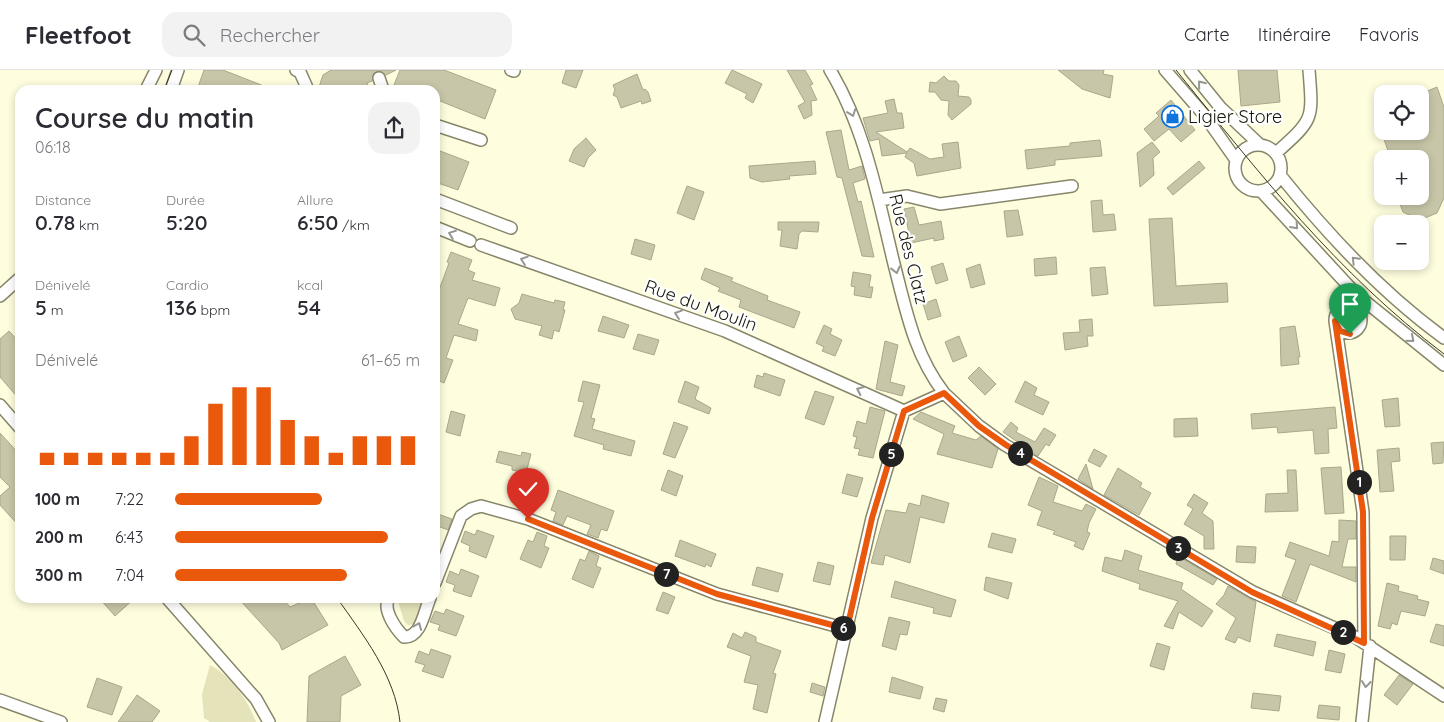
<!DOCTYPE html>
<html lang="fr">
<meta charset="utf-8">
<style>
body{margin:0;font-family:Quicksand,sans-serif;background:#f2f2f3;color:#2b2b33;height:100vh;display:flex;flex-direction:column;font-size:19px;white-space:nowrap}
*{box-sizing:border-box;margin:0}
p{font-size:16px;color:#7c7c81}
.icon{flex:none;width:28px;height:28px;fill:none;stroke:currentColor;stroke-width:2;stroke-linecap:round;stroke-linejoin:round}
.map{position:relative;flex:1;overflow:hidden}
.sheet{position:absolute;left:15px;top:15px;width:425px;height:518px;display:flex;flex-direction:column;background:#fff;border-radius:15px;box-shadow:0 2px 8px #0003}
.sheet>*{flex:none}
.tools{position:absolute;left:1374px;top:15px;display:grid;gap:10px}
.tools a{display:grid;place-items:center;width:55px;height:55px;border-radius:10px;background:#fff;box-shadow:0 2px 8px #0003;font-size:25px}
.pin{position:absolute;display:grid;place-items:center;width:42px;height:42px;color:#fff;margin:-51px -21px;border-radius:50% 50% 50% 0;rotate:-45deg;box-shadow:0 0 5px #0007}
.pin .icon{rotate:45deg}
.km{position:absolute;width:25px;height:25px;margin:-12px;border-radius:50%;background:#222;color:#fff;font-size:14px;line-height:25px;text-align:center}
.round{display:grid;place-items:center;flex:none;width:52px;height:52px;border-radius:15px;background:#f2f2f3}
.headline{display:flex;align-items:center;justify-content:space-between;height:85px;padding:0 20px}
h1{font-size:28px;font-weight:600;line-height:38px}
.metrics{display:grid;grid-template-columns:repeat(3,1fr);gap:8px;height:85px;padding:5px 20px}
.metrics div{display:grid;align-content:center}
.metrics b{font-size:21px;font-weight:600}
.metrics small{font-size:14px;font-weight:400}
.metrics p{font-size:14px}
.chart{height:140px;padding:10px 20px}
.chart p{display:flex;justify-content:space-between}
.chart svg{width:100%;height:90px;margin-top:5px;stroke:#ea580c;stroke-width:6}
ul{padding:0 20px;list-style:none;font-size:16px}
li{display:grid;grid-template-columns:80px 60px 1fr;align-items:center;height:38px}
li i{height:12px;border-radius:6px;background:#ea580c}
header{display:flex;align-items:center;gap:30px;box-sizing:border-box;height:70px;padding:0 25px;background:#fff;border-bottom:1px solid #e1e1e2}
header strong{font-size:24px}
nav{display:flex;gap:28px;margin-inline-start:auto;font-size:18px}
.search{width:350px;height:45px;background:#f2f2f3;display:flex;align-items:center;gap:12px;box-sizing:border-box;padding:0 18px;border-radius:15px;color:#7c7c81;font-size:19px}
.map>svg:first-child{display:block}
.green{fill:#e5e3ba}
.building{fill:#c7c6a8;stroke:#a9a88b}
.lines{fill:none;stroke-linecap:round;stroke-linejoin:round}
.minor-casing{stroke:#87866a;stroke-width:14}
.minor{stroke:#fff;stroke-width:11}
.tram{stroke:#38382a;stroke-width:1}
.oneway{stroke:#969691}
.route-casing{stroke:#fff;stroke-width:10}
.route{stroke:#ea580c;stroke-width:6}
.labels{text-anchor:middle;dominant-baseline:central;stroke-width:4.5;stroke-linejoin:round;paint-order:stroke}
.poi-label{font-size:18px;fill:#16160b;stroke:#fff;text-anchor:start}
.street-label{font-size:18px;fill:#16160b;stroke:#fff}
</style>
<header>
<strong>Fleetfoot</strong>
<div class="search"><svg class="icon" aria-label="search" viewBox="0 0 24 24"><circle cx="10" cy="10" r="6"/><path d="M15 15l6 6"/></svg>Rechercher</div>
<nav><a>Carte</a><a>Itinéraire</a><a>Favoris</a></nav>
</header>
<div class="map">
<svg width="1444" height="652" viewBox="0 0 1444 652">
<rect width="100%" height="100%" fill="#fefdde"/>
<path class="green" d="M402 528H424L414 554 408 555 404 551 398 531Z
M210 595C231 606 248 630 256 652H210L204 648 202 624Z"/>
<path class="building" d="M204 0H223L274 20H197Z
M331 0H396L386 5 380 1 374 3 372 11 367 13 370 20H318L323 5Z
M400 0H444L496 20 485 49 435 29V20H408L394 15Z
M566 0H583L576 18 562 13Z
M732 0 762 14 753 33 745 28 747 24 725 13Z
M787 0H805L813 14 810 15 817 30 811 31 812 45 804 49 798 36 805 32Z
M1058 0H1104L1103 4 1113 6 1110 28 1082 19Z
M1238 0H1277L1280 32 1241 36Z
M637 4 643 20 645 19 648 22 651 31 642 34 641 31 621 38 617 27 613 25 615 20 613 15Z
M944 6 949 11H956L959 15 958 26 969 27 971 30V34L952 50 948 45 949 31 941 30 935 22H929L930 12 936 13Z
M1437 17 1444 37V128L1437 143 1420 150 1403 142 1397 126H1420V89H1391L1381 61H1420V24Z
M894 29 897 43H902L904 58 876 62 907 82 910 78 930 89 944 87 942 74 958 72 961 98 917 106 914 93 905 87 907 83 882 86 879 69 870 71 863 48 888 43 885 31Z
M1171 30 1195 60 1181 72 1169 59 1154 71 1144 59 1159 46 1156 43Z
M841 60 849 100 862 96 865 109 853 113 858 132 861 131 874 187 862 186 842 108 837 107 826 62Z
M586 68 596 80 588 88 584 97 569 91 574 79Z
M1100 70 1102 86 1055 90V95L1027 99 1025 80 1070 76V73Z
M1152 72 1160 82 1153 88 1154 105 1140 117 1137 83Z
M435 79 469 92 458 120 435 112Z
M815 91 816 104 789 106 790 109 762 112 750 108 749 96Z
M1199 91 1205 98 1173 125 1167 118Z
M687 116 704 122 694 150 677 143Z
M1102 130 1103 145 1114 144 1116 160 1093 162 1091 131Z
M914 137 919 155 941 151 944 169 934 171V168L911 173 904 139Z
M1018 140 1023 165 1007 167 1004 141Z
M1172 148 1176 216 1227 213 1228 232 1154 236 1149 149Z
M778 152H819L818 162 802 161 799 164 797 179 780 176 782 160H778Z
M635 169 655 175 651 190 631 184Z
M451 182 472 190 468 200 475 203 472 210 500 218 495 236 468 228 458 254 478 260 476 271 454 265 446 288 453 290 444 313 435 309V288L439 277 435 276V231L449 193 447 192Z
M1056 187 1057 204 1035 206 1034 189Z
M943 193 948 210 936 214 931 197Z
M980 194 985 214 971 218 966 199Z
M1105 197 1108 224 1092 226 1090 198Z
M705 198 733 208 731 211 768 226 767 230 800 242 794 258 739 237 741 230 718 221 720 218 701 209Z
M853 202 871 205 869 217H873L871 228 854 225 855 217 851 216Z
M522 224 554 233 555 230 565 232 563 240H565L559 262 554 260 552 269 539 265 542 256 515 249 511 239 519 233Z
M936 229 941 246 928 250 923 234Z
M603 246 629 255 624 268 598 261Z
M1092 249 1093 266H1087L1088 276 1065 280 1063 263 1080 262 1079 250Z
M824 255 832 259 830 264 842 270 835 286 822 281 824 277 816 273Z
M1295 256 1300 287H1298L1299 294 1281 296 1280 258Z
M9 261 20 273V330L0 307V269Z
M638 264 659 270 654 285 633 279Z
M959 266 967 286 953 292 945 272Z
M885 271 898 275 890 312 905 316 902 326 876 319Z
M979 297 996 314 985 325 968 308Z
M764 303 785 310 780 326 754 317 757 305 763 307Z
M583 311 600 315 591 348 595 349 592 359 635 371 631 386 603 379 604 375 574 366 584 332 578 331Z
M685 311 699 317 695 329 711 338 709 344 678 332Z
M1025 311 1037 318 1034 325 1049 332 1043 345 1015 332Z
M815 321 834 327 824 355 805 348Z
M1398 328 1400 356 1385 357 1382 330Z
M870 337 885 341 873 388 858 385 860 379 854 378 857 367 853 366 857 351 866 354Z
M1335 337 1337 358 1328 359 1329 383 1315 384 1313 360 1278 363 1277 357 1252 359 1251 344Z
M451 341 465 345 460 366 446 362Z
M921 342 955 356 952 363 976 370 981 366 998 379 992 398 937 384 944 364 913 349Z
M1197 348 1198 366 1174 367V349Z
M674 352 688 357 675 388 663 384Z
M1011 352 1018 358 1016 362 1035 372 1044 358 1056 365 1049 376 1046 374 1038 386 1003 362Z
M0 363 20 385V457L0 435V426L10 417 0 407Z
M1444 372 1443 393 1433 394 1431 373Z
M1399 378 1400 391 1391 392 1394 421 1380 422 1377 380Z
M1094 379 1107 386 1100 397 1088 391Z
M499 381 521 386 522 382 531 384 526 403 512 400V396L496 392Z
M1086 394 1093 419 1078 409Z
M1341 397 1344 443 1325 444 1321 398Z
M1118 398 1142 413 1140 417 1151 423 1139 445 1104 425Z
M668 400 683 406 676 426 661 420Z
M1287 400H1296L1298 441 1265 442 1266 424 1288 423Z
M847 404 863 408 857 427 842 423Z
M1039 407 1058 416 1053 432 1082 441 1086 434 1096 439 1089 453 1087 462 1090 463 1083 480 1074 476 1076 472 1053 464 1055 461 1037 455 1042 441 1028 435Z
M558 420 614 441 607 461 601 459 598 468 587 464 591 455 567 446 563 455 553 451 556 442 551 440Z
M1194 424 1208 433 1202 443 1213 451 1214 479H1204V466L1184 454 1193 439 1187 435Z
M922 425 949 433 944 453 920 447 910 493 885 485 883 495 871 493 886 440 906 443 909 433 920 436Z
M435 443 452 449 448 460 435 455Z
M1339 450 1356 451V469H1348L1342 497H1356V512L1310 494 1296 532 1282 526 1296 490 1285 486 1290 472 1329 486 1332 471 1339 472Z
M477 460 494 466 486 488 469 481 470 476 461 472 465 461 475 465Z
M537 462 547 466 544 476 549 478 541 498 520 489 528 470 533 472Z
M992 463 1016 469 1012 483 988 477Z
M1390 466H1406L1405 490H1390Z
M680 470 716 484 711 497 706 494 705 497 675 486Z
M1237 476 1256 477 1255 493 1236 492Z
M1125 480 1142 486 1138 500 1183 513 1181 519 1213 541 1202 557 1179 542 1173 559 1164 556 1178 531 1139 519 1140 514 1102 501 1105 487 1122 491Z
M589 481 599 486 596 496 601 498 593 518 572 509 580 489 585 491Z
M1178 486 1217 509 1213 515 1176 494Z
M1433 488 1444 491V504L1430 499Z
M818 492 834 496 830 515 813 511Z
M757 497 783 504 778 522 752 515Z
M461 499 479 506 471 527 453 521 455 515 446 512 450 501 459 505Z
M986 507 1012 513 1008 529 984 520Z
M895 511 956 530 951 547 933 543 934 538 891 527Z
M1387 513 1399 516 1398 521 1418 526 1417 529 1429 532 1425 546 1401 541 1397 555 1392 553 1390 559 1378 556Z
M1228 516 1256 532 1250 572 1238 567 1235 573 1225 569 1236 548 1216 534 1224 525Z
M663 522 675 527 668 544 656 540Z
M99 528H135L115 546Z
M238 528H282L290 537 311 528 328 555 282 580 279 573Z
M446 539 464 546 456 566 438 560 440 555 430 552 435 541 444 544Z
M889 547 910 552 907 565 900 564 896 580 882 576Z
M1436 554 1444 556V576L1430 572Z
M745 562 756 567V572L781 581 773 603 776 604 767 643 753 639 758 615 744 612 751 586 727 577 733 563 742 568Z
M1277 564 1316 572 1313 586 1274 576Z
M1157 573 1170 577 1164 600 1150 596Z
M431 579 451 586 443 608 422 601 425 595 415 592 419 581 429 585Z
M1329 580 1345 584 1341 603 1325 600Z
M345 586 361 615 341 626 340 652H307L309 606Z
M1399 605 1413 614 1397 635 1384 625Z
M892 607 923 617 920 629 889 622Z
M97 608 122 617 112 645 87 637Z
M812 613 825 617 823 626 810 622Z
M1253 623 1281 626 1279 641 1251 638Z
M137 625 160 641 152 652H118Z
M936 628 947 630 944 642 933 639Z
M1319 635 1340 637 1339 650 1317 648Z"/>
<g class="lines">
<defs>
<path id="minor" d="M296 0 300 2 308 20
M511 0 514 1
M830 0C865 58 878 128 894 194 906 240 914 284 944 323L904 341
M1165 0 1205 46 1236 90
M1190 0 1220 37 1259 74
M379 8 383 20
M146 20 156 0
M171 20 178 0
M435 55 481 70
M1235 98a23 23 0 1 1 46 0a23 23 0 1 1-46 0Z
M1276 83C1314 49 1313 50 1309 0
M1280 105C1328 165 1382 223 1444 268
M1261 121 1356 224 1444 295
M435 129 511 158
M879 130 907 126 940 134 1072 116
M435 157 470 171
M481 175 725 261 904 341
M0 226 20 208
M1335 250a13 13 0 1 1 26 0a13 13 0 1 1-26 0Z
M1335 251 1363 442 1364 573
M944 323 979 356 1005 375 1253 522 1355 567 1444 626
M0 335 20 358
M435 513 461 446 471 439 481 436 528 449 717 524 847 559
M167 528 256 629 269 652
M389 528C382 539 395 558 404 567 421 568 424 542 430 528
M0 630 61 652
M825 652 872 448 904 341
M1362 652 1370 576"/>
</defs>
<use href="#minor" class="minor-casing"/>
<use href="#minor" class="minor"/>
<path class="tram" d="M1176 0C1259 103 1337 203 1444 284
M164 20 172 0
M337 528C363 565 395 605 400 652"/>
</g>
<defs><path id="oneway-chevron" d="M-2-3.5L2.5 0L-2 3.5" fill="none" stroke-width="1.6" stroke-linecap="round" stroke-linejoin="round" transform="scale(1.25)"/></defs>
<g class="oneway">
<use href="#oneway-chevron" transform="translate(1201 14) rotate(-129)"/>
<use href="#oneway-chevron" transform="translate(852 43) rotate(70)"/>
<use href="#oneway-chevron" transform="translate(1295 156) rotate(48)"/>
<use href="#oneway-chevron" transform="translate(452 164) rotate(-159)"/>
<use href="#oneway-chevron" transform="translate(524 190) rotate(-161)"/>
<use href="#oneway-chevron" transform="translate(1355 190) rotate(-135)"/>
<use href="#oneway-chevron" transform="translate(896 200) rotate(76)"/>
<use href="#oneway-chevron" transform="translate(678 244) rotate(-161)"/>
<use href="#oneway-chevron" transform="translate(1411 269) rotate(40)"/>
<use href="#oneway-chevron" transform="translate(860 320) rotate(-155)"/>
<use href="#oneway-chevron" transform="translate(418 556) rotate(-67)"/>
<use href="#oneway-chevron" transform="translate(1366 614) rotate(96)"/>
</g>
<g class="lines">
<defs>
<path id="route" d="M528 449 717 524 847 559 872 448 904 341 944 323 979 356 1006 375 1252 522 1364 573 1363 442 1335 251 1340 261 1350 264"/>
</defs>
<use href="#route" class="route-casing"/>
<use href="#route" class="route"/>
</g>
<defs>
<symbol id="shop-ring" viewBox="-11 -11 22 22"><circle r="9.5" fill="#fff" stroke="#1074dc" stroke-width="1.5"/><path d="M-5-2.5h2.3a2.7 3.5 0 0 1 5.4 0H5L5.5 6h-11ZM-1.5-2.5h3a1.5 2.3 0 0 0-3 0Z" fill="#1074dc"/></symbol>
</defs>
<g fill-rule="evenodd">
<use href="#shop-ring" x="1160" y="34" width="25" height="25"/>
</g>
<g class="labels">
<g class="poi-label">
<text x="1188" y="46">Ligier Store</text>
</g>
<g class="street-label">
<text transform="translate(909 179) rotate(76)">Rue des Clatz</text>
<text transform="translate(701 235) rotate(20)">Rue du Moulin</text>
</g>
</g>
</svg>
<div class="tools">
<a><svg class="icon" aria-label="locate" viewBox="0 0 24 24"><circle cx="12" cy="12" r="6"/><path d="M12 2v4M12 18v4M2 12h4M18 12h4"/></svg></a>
<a>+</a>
<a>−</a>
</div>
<div class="pin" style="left:1350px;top:264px;background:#1e9e55"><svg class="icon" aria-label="arrive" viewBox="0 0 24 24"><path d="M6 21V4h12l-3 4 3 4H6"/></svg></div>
<div class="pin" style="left:528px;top:449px;background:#d93025"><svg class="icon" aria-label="check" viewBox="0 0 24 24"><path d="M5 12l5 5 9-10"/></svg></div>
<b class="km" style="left:1359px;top:412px">1</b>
<b class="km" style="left:1343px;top:562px">2</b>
<b class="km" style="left:1178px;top:478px">3</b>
<b class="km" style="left:1020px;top:383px">4</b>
<b class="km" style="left:891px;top:384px">5</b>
<b class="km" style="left:843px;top:558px">6</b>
<b class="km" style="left:666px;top:504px">7</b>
<section class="sheet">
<div class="headline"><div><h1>Course du matin</h1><p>06:18</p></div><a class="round"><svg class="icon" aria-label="share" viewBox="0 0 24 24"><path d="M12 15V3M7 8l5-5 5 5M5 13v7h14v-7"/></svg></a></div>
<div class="metrics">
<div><p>Distance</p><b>0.78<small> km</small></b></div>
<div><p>Durée</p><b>5:20</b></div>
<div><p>Allure</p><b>6:50<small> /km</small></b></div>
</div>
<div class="metrics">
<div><p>Dénivelé</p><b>5<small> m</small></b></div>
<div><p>Cardio</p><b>136<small> bpm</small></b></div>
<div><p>kcal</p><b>54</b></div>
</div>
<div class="chart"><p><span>Dénivelé</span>61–65 m</p>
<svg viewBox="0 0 160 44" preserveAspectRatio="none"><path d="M5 44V38M15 44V38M25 44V38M35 44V38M45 44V38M55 44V38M65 44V30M75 44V14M85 44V6M95 44V6M105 44V22M115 44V30M125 44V38M135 44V30M145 44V30M155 44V30"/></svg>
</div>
<ul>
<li><b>100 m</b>7:22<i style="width:60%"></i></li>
<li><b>200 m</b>6:43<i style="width:87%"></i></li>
<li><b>300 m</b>7:04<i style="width:70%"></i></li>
</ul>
</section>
</div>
